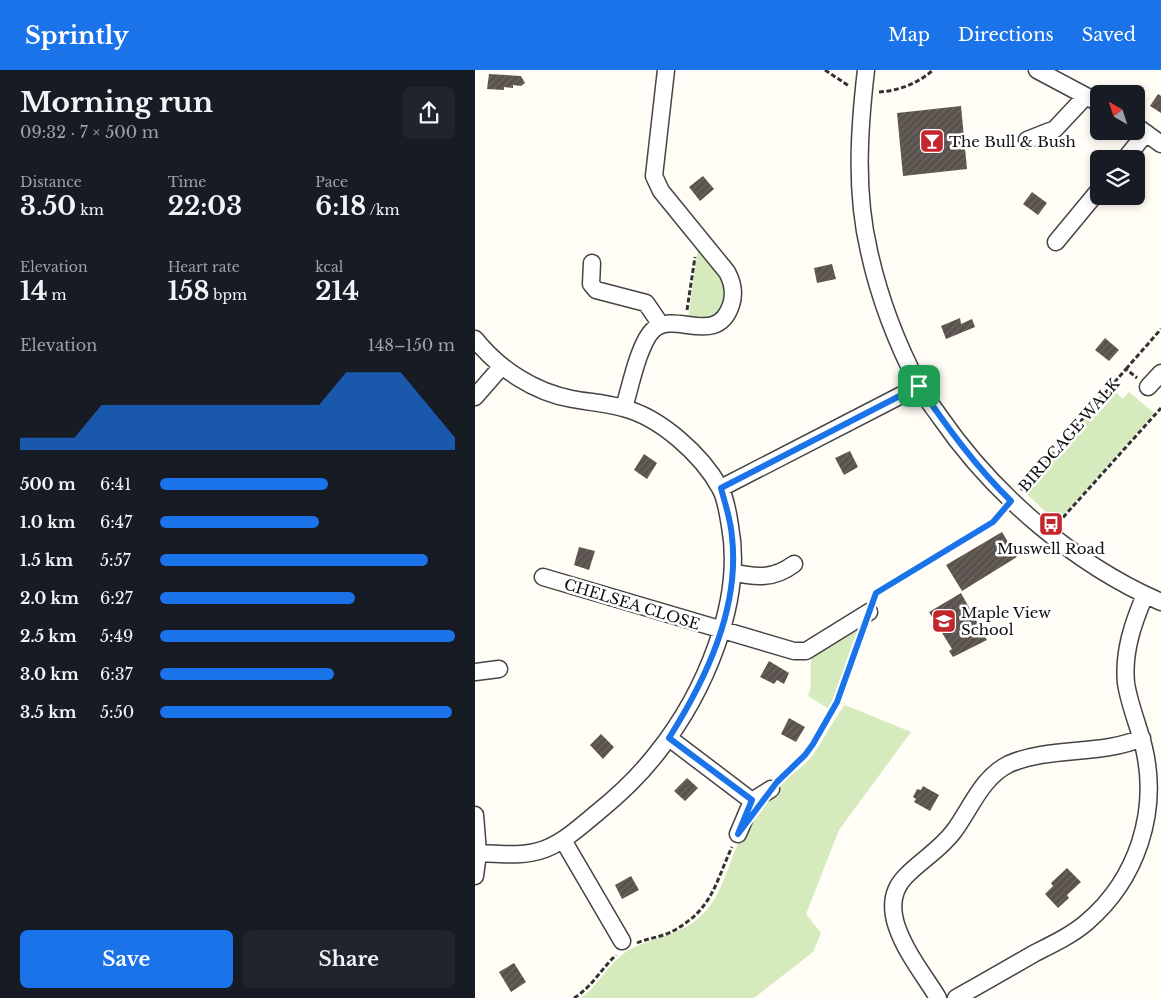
<!DOCTYPE html>
<meta charset="utf-8">
<style>
body{margin:0;font-family:"Libre Baskerville",serif;background:#20242c;color:#f1f3f6;height:100vh;display:flex;flex-direction:column;font-size:19px;white-space:nowrap}
*{box-sizing:border-box;margin:0}
p{font-size:16px;color:#9ea1a6}
.icon{flex:none;width:28px;height:28px;fill:none;stroke:currentColor;stroke-width:2;stroke-linecap:round;stroke-linejoin:round}
.map{position:relative;flex:1;overflow:hidden}
.sheet{display:flex;flex-direction:column;background:#171b24;width:475px}
.sheet>*{flex:none}
.needle{width:32px;rotate:321deg}
.fabs{position:absolute;left:615px;top:15px;display:grid;gap:10px}
.fabs a{display:grid;place-items:center;width:55px;height:55px;border-radius:8px;background:#171b24;box-shadow:0 2px 8px #0003;font-size:25px}
.pin{position:absolute;display:grid;place-items:center;width:42px;height:42px;color:#fff;margin:-21px;border-radius:10px;box-shadow:0 2px 8px #0006}
.round{display:grid;place-items:center;flex:none;width:52px;height:52px;border-radius:8px;background:#20242c}
.summary{display:flex;align-items:center;justify-content:space-between;height:85px;padding:0 20px}
h1{font-size:28px;font-weight:700;line-height:38px}
.metrics{display:grid;grid-template-columns:repeat(3,1fr);gap:8px;height:85px;padding:5px 20px}
.metrics div{display:grid;align-content:center}
.metrics b{font-size:25px;font-weight:700}
.metrics small{font-size:14px;font-weight:400}
.metrics p{font-size:14px}
.chart{height:140px;padding:10px 20px}
.chart p{display:flex;justify-content:space-between}
.chart svg{width:100%;height:90px;margin-top:5px;fill:#1a73e8;opacity:.7}
.primary-button{display:flex;gap:10px;margin-top:auto;padding:10px 20px}
.primary-button a{flex:1;height:58px;border-radius:8px;background:#1a73e8;color:#fff;font-size:20px;font-weight:700;line-height:58px;text-align:center}
.primary-button a+a{background:#20242c;color:#f1f3f6}
ul{padding:0 20px;list-style:none;font-size:16px}
li{display:grid;grid-template-columns:80px 60px 1fr;align-items:center;height:38px}
li i{height:12px;border-radius:6px;background:#1a73e8}
header{display:flex;align-items:center;gap:30px;box-sizing:border-box;height:70px;padding:0 25px;background:#1a73e8;color:#fff}
header strong{font-size:24px}
nav{display:flex;gap:28px;margin-inline-start:auto;font-size:18px}
main{display:flex;flex:1;min-height:0}
.map>svg:first-child{display:block}
.grass{fill:#d5ebbd}
.building{fill:url(#building-hatch)}
.lines{fill:none;stroke-linecap:round;stroke-linejoin:round}
.minor-casing{stroke:#444;stroke-width:19}
.path{stroke:#333;stroke-width:3;stroke-dasharray:5 2.5;stroke-linecap:butt}
.minor{stroke:#fff;stroke-width:16}
.route-casing{stroke:#fff;stroke-width:10}
.route{stroke:#1a73e8;stroke-width:6}
.labels{text-anchor:middle;dominant-baseline:central;stroke-width:5;stroke-linejoin:round;paint-order:stroke}
.poi-label{font-size:15px;fill:#111;stroke:#fff;text-anchor:start}
.street-label{font-size:15px;fill:#111;stroke:#fff}
</style>
<header>
<strong>Sprintly</strong>
<nav><a>Map</a><a>Directions</a><a>Saved</a></nav>
</header>
<main>
<section class="sheet">
<div class="summary"><div><h1>Morning run</h1><p>09:32 · 7 × 500 m</p></div><a class="round"><svg class="icon" aria-label="share" viewBox="0 0 24 24"><path d="M12 15V3M7 8l5-5 5 5M5 13v7h14v-7"/></svg></a></div>
<div class="metrics">
<div><p>Distance</p><b>3.50<small> km</small></b></div>
<div><p>Time</p><b>22:03</b></div>
<div><p>Pace</p><b>6:18<small> /km</small></b></div>
</div>
<div class="metrics">
<div><p>Elevation</p><b>14<small> m</small></b></div>
<div><p>Heart rate</p><b>158<small> bpm</small></b></div>
<div><p>kcal</p><b>214</b></div>
</div>
<div class="chart"><p><span>Elevation</span>148–150 m</p>
<svg viewBox="0 0 160 44" preserveAspectRatio="none"><path d="M0 44V38L10 38L20 38L30 22L40 22L50 22L60 22L70 22L80 22L90 22L100 22L110 22L120 6L130 6L140 6L150 22L160 38V44z"/></svg>
</div>
<ul>
<li><b>500 m</b>6:41<i style="width:57%"></i></li>
<li><b>1.0 km</b>6:47<i style="width:54%"></i></li>
<li><b>1.5 km</b>5:57<i style="width:91%"></i></li>
<li><b>2.0 km</b>6:27<i style="width:66%"></i></li>
<li><b>2.5 km</b>5:49<i style="width:100%"></i></li>
<li><b>3.0 km</b>6:37<i style="width:59%"></i></li>
<li><b>3.5 km</b>5:50<i style="width:99%"></i></li>
</ul>
<div class="primary-button"><a>Save</a><a>Share</a></div>
</section>
<div class="map">
<svg width="686" height="928" viewBox="0 0 686 928">
<defs>
<pattern id="building-hatch" width="6" height="6" patternUnits="userSpaceOnUse" patternTransform="scale(1.25)"><rect width="6" height="6" fill="#5a524d"/><path d="M-1 1l2-2M0 6l6-6M5 7l2-2" fill="none" stroke="#6d6662"/></pattern>
</defs>
<rect width="100%" height="100%" fill="#fffdf5"/>
<path class="grass" d="M223 178C242 202 267 221 236 249L213 250Z
M637 319 648 329 654 322 679 343 582 452 548 421Z
M387 558 354 639 333 626C339 614 333 600 337 587Z
M370 635 436 662 364 760 331 844 346 863 338 882 279 928H106C124 915 134 892 154 880 179 866 203 867 226 846 251 822 252 790 269 763 279 747 292 726 305 714 316 704 328 698 337 686 349 670 357 651 370 635Z"/>
<path class="building" d="M14 4 46 6 50 13 46 16 38 15V18L29 17V20L12 19Z
M683 24 686 26V43L675 36Z
M486 36 492 99 428 106 422 43Z
M228 106 239 119 225 131 214 117Z
M557 122 572 133 563 145 548 134Z
M357 194 361 209 342 213 339 198Z
M485 248 486 254 497 249 500 257 471 269 466 256Z
M630 268 644 280 634 291 620 280Z
M375 381 383 397 369 405 360 388Z
M169 384 182 393 172 409 159 400Z
M527 462 542 487 487 521 471 495Z
M104 477 120 481 114 500 99 495Z
M486 523 512 570 478 587 474 581 477 579 454 542Z
M294 591 314 603 309 614 302 610 299 614 285 607Z
M314 648 330 657 321 672 306 664Z
M126 664 139 677 128 689 115 675Z
M212 708 223 718 210 731 199 721Z
M448 716 464 725 455 741 439 732 441 729 438 727 442 719 446 720Z
M592 798 606 812 592 825 594 828 583 838 570 824 578 816 576 813Z
M156 806 164 820 147 829 140 815Z
M39 893 51 912 36 922 24 902Z"/>
<g class="lines">
<defs>
<path id="minor" d="M391 0C384 60 380 122 394 181 404 227 422 274 444 316 450 327 458 337 465 347 519 425 599 494 686 532
M562 0 624 33
M661 56 686 74
M552 70 580 59 611 26
M650 89 671 63
M581 172 624 120
M117 193 116 214 121 220 171 233 186 255
M0 269C24 299 59 322 97 329 113 332 131 333 148 338 185 347 227 385 245 418 251 428 253 444 255 456 269 532 229 624 182 683 165 705 144 725 123 742 106 756 90 771 70 779 49 787 25 784 3 783
M673 317 686 303
M0 327 27 296
M149 338C155 318 164 272 179 259 201 241 242 277 256 235 260 223 258 213 252 202L186 121 179 106 191 0
M246 418 444 316
M258 502C281 508 299 509 319 494
M68 507 319 581H331L394 542
M0 602 24 599
M194 668 277 731
M0 745 3 783 0 806
M263 764 277 731 296 719
M88 770 147 871
M463 928C444 896 396 842 430 807 446 790 465 780 479 761 496 738 507 707 534 694 576 676 624 686 667 668
M481 928C508 913 534 898 560 883 578 874 597 865 612 852 662 809 684 742 669 678 664 657 654 634 651 613 648 582 658 553 670 525"/>
</defs>
<use href="#minor" class="minor-casing"/>
<path class="path" d="M350 0 374 16
M404 22C423 21 444 13 458 0
M212 240 220 187
M651 299 686 259
M546 420 651 299 662 308
M583 453 686 338
M399 528 401 523 518 452 527 441
M305 709C313 701 323 694 330 685 358 652 371 607 385 567
M162 873C173 868 187 867 198 861 238 839 240 813 257 777
M99 928C117 917 126 899 141 885"/>
<use href="#minor" class="minor"/>
</g>
<g class="lines">
<defs>
<path id="route" d="M444 316C472 357 501 397 536 431L518 452 401 523 362 632 338 674 330 685 302 712 263 764 277 730 194 668C231 609 265 538 257 467 256 450 250 434 246 418Z"/>
</defs>
<use href="#route" class="route-casing"/>
<use href="#route" class="route"/>
</g>
<defs>
<symbol id="bar-square" viewBox="-11 -11 22 22"><rect x="-9" y="-9" width="18" height="18" rx="4" fill="#c4262e" stroke="#fff"/><path d="M-6-5H6L.8 .8V4.5H3.5V6h-7V4.5H-.8V.8Z" fill="#fff"/></symbol>
<symbol id="bus-square" viewBox="-11 -11 22 22"><rect x="-9" y="-9" width="18" height="18" rx="4" fill="#c4262e" stroke="#fff"/><path d="M-5-6H5V4H4V6H2V4H-2V6H-4V4H-5ZM-3.5-4V0h7V-4ZM-3.5 1.2v1.5H-2V1.2ZM2 1.2v1.5H3.5V1.2Z" fill="#fff"/></symbol>
<symbol id="school-square" viewBox="-11 -11 22 22"><rect x="-9" y="-9" width="18" height="18" rx="4" fill="#c4262e" stroke="#fff"/><path d="M0-5L7-2L0 1L-7-2ZM-4 1L0 2.5L4 1V4Q0 6-4 4Z" fill="#fff"/></symbol>
</defs>
<g fill-rule="evenodd">
<use href="#bar-square" x="443" y="57" width="28" height="28"/>
<use href="#bus-square" x="562" y="440" width="28" height="28"/>
<use href="#school-square" x="455" y="537" width="28" height="28"/>
</g>
<g class="labels">
<g class="poi-label">
<text x="474" y="71">The Bull &amp; Bush</text>
<text x="576" y="478" text-anchor="middle">Muswell Road</text>
<text x="486" y="542">Maple View<tspan x="486" dy="17">School</tspan></text>
</g>
<g class="street-label">
<text transform="translate(594 365) rotate(-49)">BIRDCAGE WALK</text>
<text transform="translate(157 534) rotate(17)">CHELSEA CLOSE</text>
</g>
</g>
</svg>
<div class="fabs">
<a><svg class="needle" viewBox="-14 -14 28 28"><path d="M0-13l5 13h-10z" fill="#e53935"/><path d="M0 13l5-13h-10z" fill="#9ea1a6"/></svg></a>
<a><svg class="icon" aria-label="layers" viewBox="0 0 24 24"><path d="M12 4l9 5-9 5-9-5zM3 14l9 5 9-5"/></svg></a>
</div>
<div class="pin" style="left:444px;top:316px;background:#1e9e55"><svg class="icon" aria-label="arrive" viewBox="0 0 24 24"><path d="M6 21V4h12l-3 4 3 4H6"/></svg></div>
</div>
</main>
